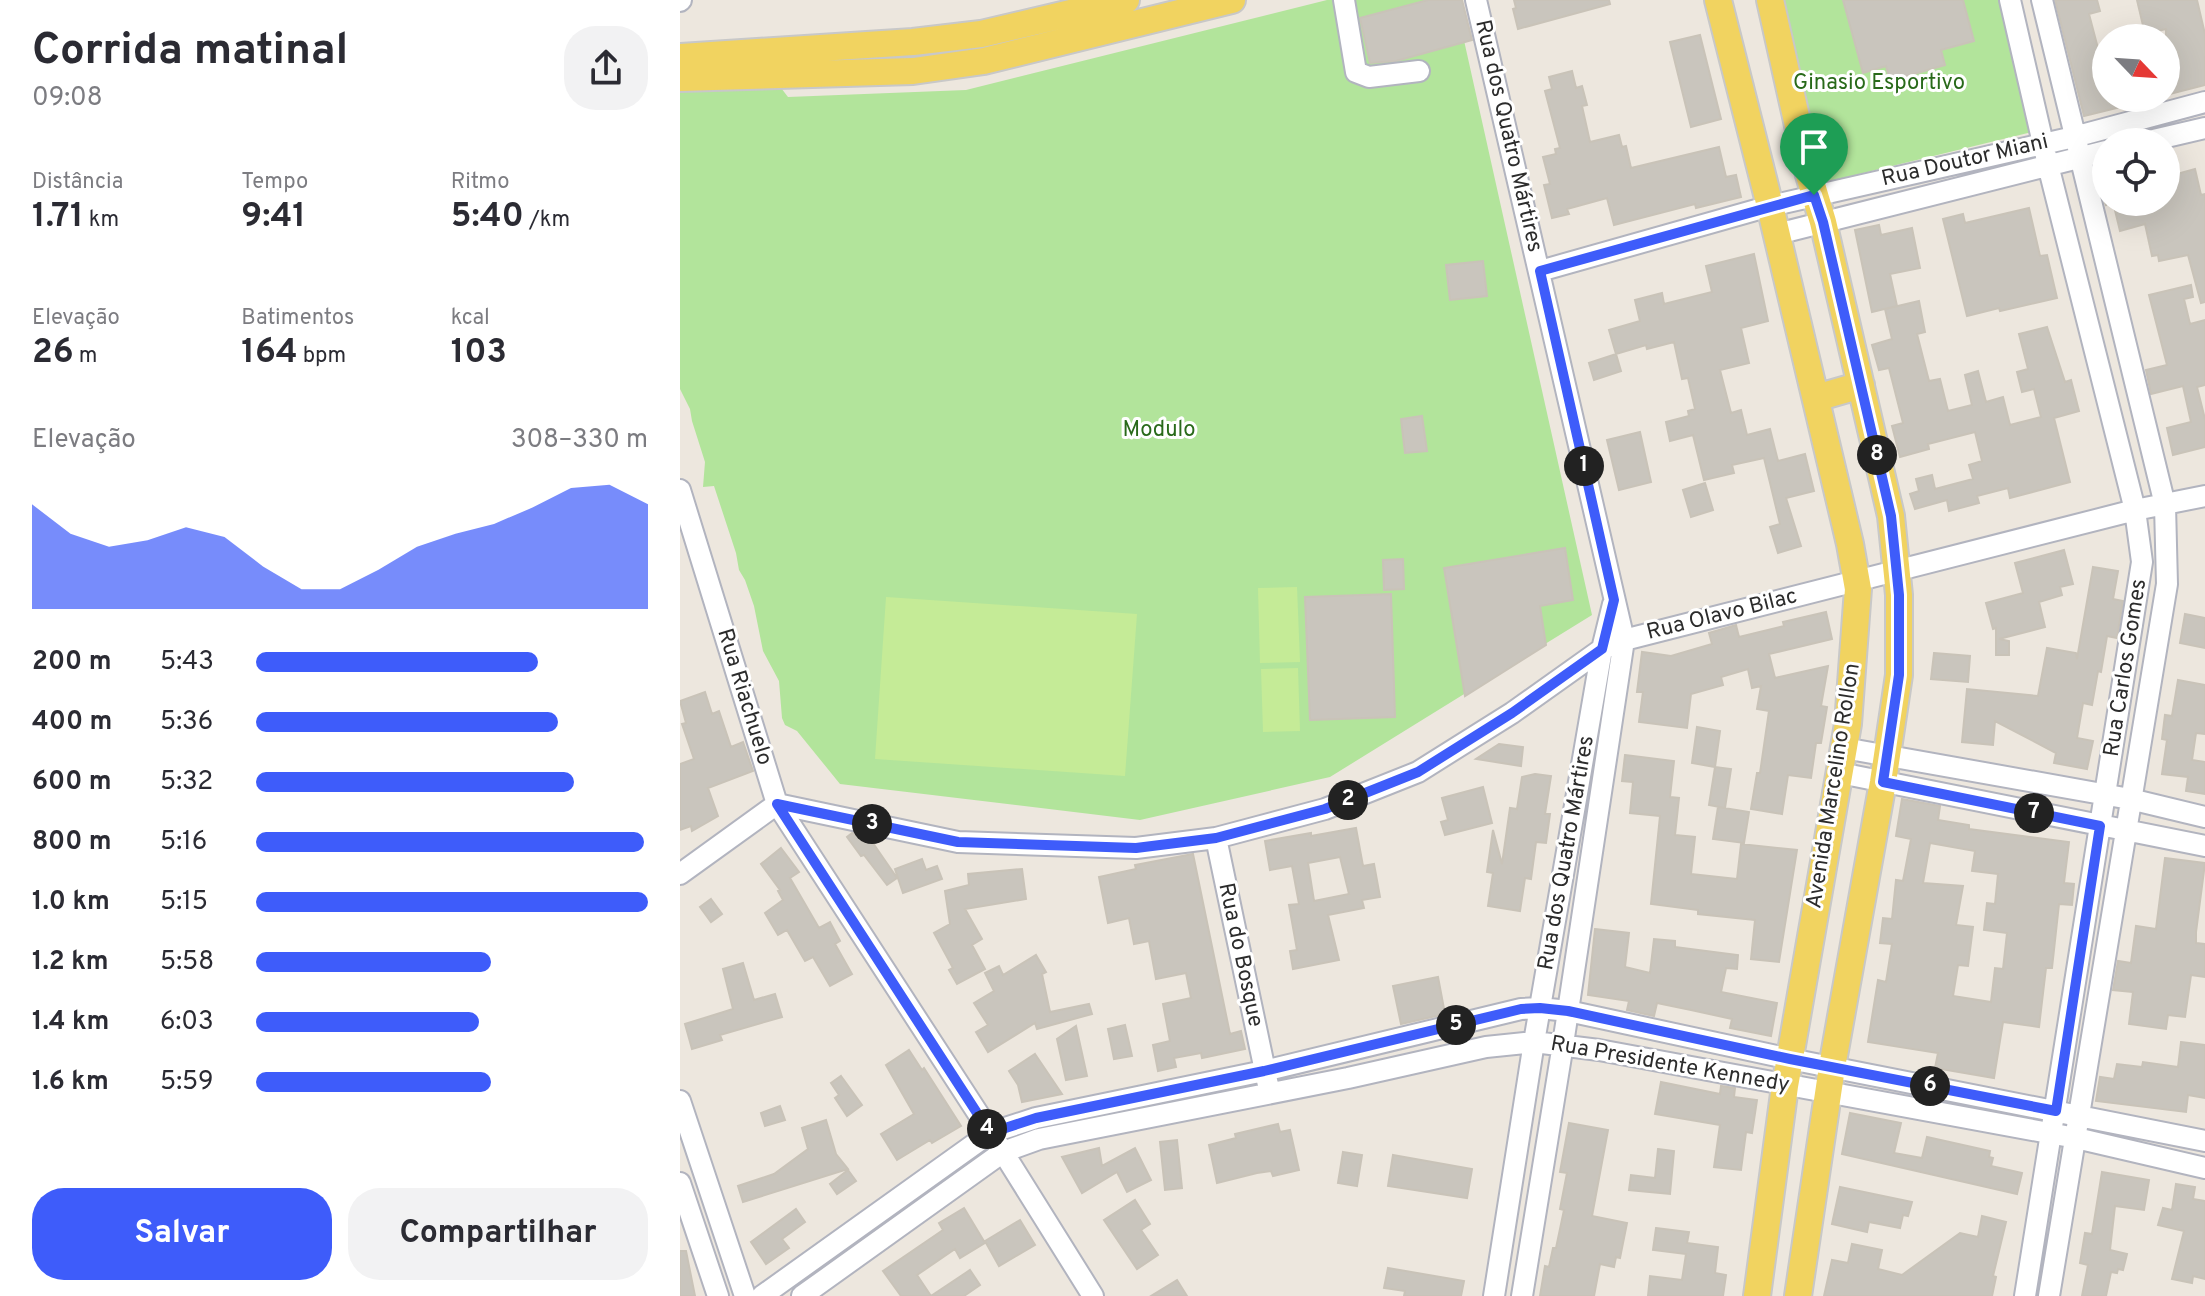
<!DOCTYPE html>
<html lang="pt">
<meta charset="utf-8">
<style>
body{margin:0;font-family:Overpass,sans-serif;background:#f2f2f3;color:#2b2b33;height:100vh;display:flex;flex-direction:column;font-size:30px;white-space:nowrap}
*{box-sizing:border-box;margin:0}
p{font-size:26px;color:#7c7c81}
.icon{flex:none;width:44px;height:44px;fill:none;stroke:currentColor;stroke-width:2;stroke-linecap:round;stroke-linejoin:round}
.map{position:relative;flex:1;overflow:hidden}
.panel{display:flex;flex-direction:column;background:#fff;width:680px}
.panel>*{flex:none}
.needle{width:52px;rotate:115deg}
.buttons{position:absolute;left:1412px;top:24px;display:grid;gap:16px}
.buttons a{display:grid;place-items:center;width:88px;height:88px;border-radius:50%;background:#fff;box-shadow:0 8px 32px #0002;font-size:40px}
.pin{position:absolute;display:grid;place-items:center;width:68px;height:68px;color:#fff;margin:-82px -34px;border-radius:50% 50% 50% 0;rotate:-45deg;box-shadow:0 0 8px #0007}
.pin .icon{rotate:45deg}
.km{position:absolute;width:40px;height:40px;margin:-20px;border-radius:50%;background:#222;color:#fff;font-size:22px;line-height:40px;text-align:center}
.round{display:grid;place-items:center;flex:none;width:84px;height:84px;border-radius:32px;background:#f2f2f3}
.headline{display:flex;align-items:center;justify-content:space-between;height:136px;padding:0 32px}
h1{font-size:44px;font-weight:700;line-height:60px}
.stats{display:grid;grid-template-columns:repeat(3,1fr);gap:12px;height:136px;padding:8px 32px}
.stats div{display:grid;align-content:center}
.stats b{font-size:34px;font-weight:700}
.stats small{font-size:22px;font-weight:400}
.stats p{font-size:22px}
.chart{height:224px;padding:16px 32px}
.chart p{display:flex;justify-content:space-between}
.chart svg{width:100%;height:144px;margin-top:8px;fill:#3e5cfa;opacity:.7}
.cta{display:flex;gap:16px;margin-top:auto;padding:16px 32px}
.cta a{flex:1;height:92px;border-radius:32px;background:#3e5cfa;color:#fff;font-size:32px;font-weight:700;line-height:92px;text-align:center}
.cta a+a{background:#f2f2f3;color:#2b2b33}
ul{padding:0 32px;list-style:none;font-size:26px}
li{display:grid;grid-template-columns:128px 96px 1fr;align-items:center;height:60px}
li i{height:20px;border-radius:10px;background:#3e5cfa}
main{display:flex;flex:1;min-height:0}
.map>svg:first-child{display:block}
.green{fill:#b2e49b}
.pitch{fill:#c5eb97}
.building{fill:#c9c5bd;stroke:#c9c3b8;stroke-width:2;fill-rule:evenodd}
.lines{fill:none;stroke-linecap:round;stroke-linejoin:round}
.minor-casing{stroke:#b2b4bf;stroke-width:24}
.major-casing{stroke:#c8c8c8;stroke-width:30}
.minor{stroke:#fff;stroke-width:20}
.major{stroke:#f1d360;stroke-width:26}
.route-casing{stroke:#fff;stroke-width:16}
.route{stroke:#3e5cfa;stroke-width:10}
.labels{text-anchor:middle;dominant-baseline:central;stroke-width:6;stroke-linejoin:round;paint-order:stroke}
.park-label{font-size:22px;fill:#296a1a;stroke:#fff}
.street-label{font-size:22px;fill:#2c2c2c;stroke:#fff}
</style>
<main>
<section class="panel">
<div class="headline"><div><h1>Corrida matinal</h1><p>09:08</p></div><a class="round"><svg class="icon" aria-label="share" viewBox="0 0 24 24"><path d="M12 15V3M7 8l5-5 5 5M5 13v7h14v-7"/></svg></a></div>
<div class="stats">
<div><p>Distância</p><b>1.71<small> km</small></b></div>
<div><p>Tempo</p><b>9:41</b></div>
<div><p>Ritmo</p><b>5:40<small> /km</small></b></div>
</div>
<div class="stats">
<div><p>Elevação</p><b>26<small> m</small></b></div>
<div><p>Batimentos</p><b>164<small> bpm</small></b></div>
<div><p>kcal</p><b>103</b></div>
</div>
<div class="chart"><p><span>Elevação</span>308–330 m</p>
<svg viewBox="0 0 160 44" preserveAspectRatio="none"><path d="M0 44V12L10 21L20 25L30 23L40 19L50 22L60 31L70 38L80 38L90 32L100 25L110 21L120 18L130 13L140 7L150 6L160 12V44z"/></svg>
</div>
<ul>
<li><b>200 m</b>5:43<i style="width:72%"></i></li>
<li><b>400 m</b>5:36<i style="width:77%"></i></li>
<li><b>600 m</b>5:32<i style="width:81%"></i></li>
<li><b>800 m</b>5:16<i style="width:99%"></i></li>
<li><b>1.0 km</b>5:15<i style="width:100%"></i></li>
<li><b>1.2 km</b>5:58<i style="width:60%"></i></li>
<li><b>1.4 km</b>6:03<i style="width:57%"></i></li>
<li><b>1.6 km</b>5:59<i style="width:60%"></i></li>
</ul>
<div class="cta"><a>Salvar</a><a>Compartilhar</a></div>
</section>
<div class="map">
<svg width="1525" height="1296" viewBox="0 0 1525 1296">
<rect width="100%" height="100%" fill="#ede7de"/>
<path class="green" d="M647 0H775L912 615 650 777 460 820 160 784 117 731 105 725 102 718 99 681 83 651 74 606 65 580 59 570 56 553 34 486 23 487 25 462 12 421 10 409 0 389V89L26 92 84 82 98 84 108 97 286 90Z
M1097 0H1325L1360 130 1134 185Z"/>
<path class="pitch" d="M617 587 620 662 580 663 578 588Z
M206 597 457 614 445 776 195 759Z
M618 668 620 731 583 732 581 669Z"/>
<path class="building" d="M748 0H782L792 40 716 61 690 63 680 18Z
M834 0H929L930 4 838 29 833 9 836 8Z
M1163 0H1283L1294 41 1261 50 1265 65 1210 81 1206 66 1183 73Z
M1375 0H1417L1420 11 1409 14 1420 56 1426 54V98H1456L1457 103 1404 116Z
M1457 0H1517L1525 34V85L1486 95V29L1465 34Z
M1020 35 1041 119 1011 127 990 42Z
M892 71 896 88 902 86 907 105 902 106 910 142 939 135 942 147 946 146 951 168 1039 147 1046 177 1056 175 1061 197 1016 208 1015 204 934 225 927 198 887 209 889 214 872 218 864 185 870 184 863 157 876 154 875 149 880 148 865 91 872 89 869 77Z
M1515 169 1521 195 1525 194V302L1521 303 1508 255 1479 261 1478 255 1472 256 1465 224 1440 231 1433 202H1486V177Z
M1426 171V206L1418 174Z
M1349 208 1360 256 1367 255 1377 298 1320 311 1319 308 1287 316 1263 219 1283 214 1285 223Z
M1199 225 1201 235 1232 228 1240 268 1210 274 1217 306 1192 312 1175 230Z
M1074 254 1088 321 1061 328 1069 363 1040 370 1051 413 1061 410 1067 435 1090 429 1098 461 1125 454 1134 491 1106 498 1121 546 1098 553 1090 527 1100 524 1084 458 1052 465 1054 473 1024 480 1013 435 990 441 986 422 1009 416 1008 411 1015 409 1008 378 1002 379 994 342 967 349 966 345 936 354 929 330 960 321 955 300 982 293 984 304 1032 292 1026 266Z
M803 261 807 296 770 300 766 265Z
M1511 285 1513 297 1504 299 1510 324 1525 320V385L1517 387 1525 419V447L1493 455 1487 428 1511 422 1503 386 1471 394 1466 370 1487 365 1469 295Z
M1239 301 1245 332 1237 334 1249 381 1260 379 1268 411 1292 405 1285 375 1298 371 1306 402 1323 397 1330 425 1361 417 1354 389 1342 392 1337 372 1348 369 1339 334 1367 327 1385 382 1391 380 1399 411 1374 418 1390 482 1330 498 1328 488 1297 496 1299 503 1269 511 1267 500 1235 509 1230 494 1239 491 1236 479 1252 475 1255 489 1293 479 1289 465 1302 461 1295 432 1248 444 1249 449 1220 457 1212 426 1223 423 1209 368 1199 370 1192 345 1212 339 1205 309Z
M936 354 941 371 914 380 909 363Z
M742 416 747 451 725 453 721 419Z
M960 432 971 482 939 490 927 440Z
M1025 483 1033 510 1011 517 1003 490Z
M885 548 893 600 860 606 866 645 785 696 764 568Z
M1384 550 1393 584 1380 587 1382 595 1359 602 1365 627 1319 639 1329 641V655H1316V628L1313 629 1306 603 1343 593 1335 563Z
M723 559 724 589 704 590 703 560Z
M1413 567 1438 571 1433 599 1443 601 1437 638 1427 636 1421 672 1418 671 1412 705 1403 703 1397 738 1413 741 1407 769 1374 763 1376 753 1315 721 1313 745 1282 742 1287 689 1358 696 1367 648 1396 653 1397 659Z
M711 594 715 717 630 720 625 597Z
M1146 612 1152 639 1089 654 1095 678 1148 666 1141 706 1147 707 1141 743H1136L1131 778 1108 775 1102 814 1071 809 1077 773H1080L1089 711 1077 709 1081 686 1072 688 1068 669 1041 677 1043 685 1011 694 1007 728 959 722 963 692H957L962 652 991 656 1032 644 1029 633 1056 625 1059 637 1104 626 1103 622Z
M1505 614 1525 618V648L1500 643Z
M1254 653 1290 656 1288 682 1251 679Z
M1498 680 1525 685V734L1516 733 1512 760 1525 762V794L1506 791 1508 777 1482 774 1487 740 1482 739 1485 715 1492 716Z
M25 692 32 714 39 711 51 747 63 742 73 771 28 788 38 816 12 831 11 826 0 830V764L14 759 2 724 6 723 0 701Z
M1017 727 1040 731 1035 767 1012 763Z
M819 744 843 747 841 766 796 759Z
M945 755 994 761 990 797 999 798 995 835 1015 837 1011 874 1057 879 1061 844 1117 850 1099 962 1071 959 1075 920 1018 914V910L971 904 980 816 950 813 953 782 942 781Z
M1035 767 1051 769 1045 808 1029 805Z
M855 774 871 776 865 814H870L866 843 856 842 851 879 845 878 840 911 808 906 813 873 807 872 813 830 822 864 830 808 837 809 842 777Z
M803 787 812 823 765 835 761 822 768 820 762 798Z
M1222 799 1260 806 1258 820 1289 825V829L1389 842 1384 883 1394 884 1392 905 1379 904 1372 968H1366L1359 1027 1323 1022 1314 1078 1255 1068 1258 1053 1188 1042 1198 980 1206 982 1212 944 1200 943 1203 918 1212 919 1216 880 1223 881 1231 839 1216 836ZM1250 843 1295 851 1292 871 1318 874 1315 904 1307 903 1304 930 1327 933 1323 969 1315 968 1311 1002 1273 996 1278 965 1288 966 1293 927 1276 925 1283 886 1243 883Z
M1038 807 1069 812 1064 843 1033 839Z
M676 828 683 866 694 864 700 897 682 900 684 908 648 915 659 960 613 969 610 951 617 950 609 905 619 904 612 866 590 870 585 841 631 833V836ZM660 857 669 894 634 901 628 863Z
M172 833 188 836 217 878 207 885 184 855 181 856 167 837Z
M101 848 119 872 110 878 139 928 150 922 160 941 155 944 172 974 150 986 133 957 125 961 107 930 98 935 85 913 103 900 98 891 100 890 81 864Z
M513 854 550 1034 561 1031 565 1049 522 1058 521 1053 494 1058 496 1067 478 1071 473 1045 490 1041 483 1004 511 998 506 973 476 979 469 941 454 944 449 918 428 923 419 877 456 869 455 865Z
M1485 858 1525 863 1516 932V943L1525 944V977L1511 975 1505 1017 1488 1015 1486 1029 1449 1024 1453 992 1433 990 1438 961 1451 963 1456 926 1476 929Z
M242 859 246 870 257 866 262 879 223 893 215 869Z
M342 869 346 899 285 909 302 939 292 945 305 969 277 984 269 970 273 968 254 933 270 924 265 891 289 885 288 874Z
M31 899 42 914 31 922 20 907Z
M915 929 949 933 945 967 970 973 974 939 995 941V947L1058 955 1057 969 1046 968 1041 992 1097 1003 1091 1036 1050 1028 1052 1019 1011 1010 977 1003 974 1016 947 1010 949 1001 908 995Z
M356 955 366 972 362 974 370 1012 409 1004 412 1014 357 1029 355 1023 308 1052 296 1032 308 1025 294 1003 314 991 305 973 319 966 323 975Z
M63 963 74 1000 95 994 102 1017 40 1035 42 1040 12 1049 5 1024 53 1009 43 969Z
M758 977 765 1014 721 1024 713 986Z
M445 1025 452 1056 434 1059 428 1029Z
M396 1026 407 1076 386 1080 377 1039Z
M1501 1042 1525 1045V1098L1508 1095 1506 1112 1416 1101 1420 1077 1434 1079 1437 1064 1462 1067 1463 1062 1498 1067Z
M229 1050 242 1070 244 1068 281 1126 252 1143 250 1140 217 1160 201 1134 234 1114 206 1065Z
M355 1054 382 1094 342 1102 338 1085 329 1071Z
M161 1076 182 1105 167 1116 155 1098 159 1095 151 1083Z
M981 1082 1040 1094 1041 1086 1055 1088 1054 1097 1077 1100 1072 1133 1066 1132 1061 1170 1034 1167 1040 1125 975 1114Z
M100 1106 105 1120 85 1126 81 1113Z
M1170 1113 1221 1123 1214 1153 1242 1158 1247 1137 1310 1151 1309 1157 1313 1158 1311 1166 1342 1173 1337 1194 1162 1154Z
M146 1120 156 1154 168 1169 63 1202 58 1186 94 1174 128 1149 122 1128Z
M889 1123 928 1130 912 1216 947 1223 940 1258 936 1257 934 1267 920 1264 914 1296H860L865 1266 869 1267 873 1248H876L884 1210 880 1209 887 1173 880 1172Z
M598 1124 600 1132 610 1130 619 1170 593 1176 591 1171 577 1173 537 1183 529 1145 556 1138 555 1134Z
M497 1140 502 1188 485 1190 480 1142Z
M419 1148 422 1166 455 1148 471 1180 447 1192 437 1172 402 1193 382 1157Z
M978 1149 994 1151 990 1194 949 1190 951 1175 975 1178Z
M663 1152 682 1155 677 1186 658 1183Z
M713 1155 792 1169 787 1198 708 1186Z
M168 1170 176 1181 157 1194 150 1184Z
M1422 1172 1469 1180 1464 1210 1435 1206 1430 1250 1447 1254 1443 1270 1438 1269 1437 1273 1431 1272 1426 1296H1402L1408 1265 1400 1263 1405 1233 1412 1234Z
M1496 1184 1515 1187 1513 1199 1525 1201V1279L1513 1276 1512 1283 1492 1279 1504 1231 1478 1225 1483 1208 1492 1210Z
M1160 1187 1232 1202 1228 1216 1223 1215 1220 1228 1189 1222 1187 1232 1152 1224Z
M455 1200 470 1224 461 1230 478 1255 457 1269 424 1220Z
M284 1208 305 1243 280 1258 275 1249 237 1275 251 1296H221L203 1271 263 1230 259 1223Z
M116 1209 125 1222 102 1239 109 1248 86 1264 71 1242Z
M1302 1216 1326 1222 1313 1276 1316 1277 1312 1296H1144L1152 1260 1168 1263 1172 1244 1202 1250 1198 1269 1222 1275 1280 1233 1298 1237Z
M340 1220 355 1245 319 1266 305 1241Z
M976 1228 1009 1232 1007 1243 1038 1247 1035 1273 1046 1275 1043 1296H968L970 1276 1002 1280 1006 1254 973 1250Z
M0 1251H6L15 1296H0Z
M708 1268 784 1281 781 1296H724L725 1291 704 1288Z
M290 1270 300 1285 284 1296H251Z
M497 1280 507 1296H471Z"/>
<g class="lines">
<defs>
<path id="minor" d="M664 0 676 72 689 77 739 71
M796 0 944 640 883 1044 842 1296
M1330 0 1368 165 1455 510 1462 562 1345 1296
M1362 0 1485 505 1487 584 1369 1296
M0 1 1 0
M1465 142 1525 128
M1097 234 1426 151
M860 271 1090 206 1394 137 1525 102
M0 490 97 804 323 1152 413 1296
M1164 748 1450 799 1525 817
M1160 773 1525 846
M536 838 588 1085
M0 874 97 804 278 842 456 848 536 838 645 809 738 772 832 713 922 649 944 640 1455 510 1525 496
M0 1101 65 1296
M0 1183 38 1296
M82 1296 310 1133 356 1118 584 1071 841 1009 860 1008 888 1011 1110 1059 1525 1141
M122 1296 323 1152 359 1139 668 1078 806 1047 854 1042 919 1050 1396 1138 1525 1168
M814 1296 854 1042 922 649 933 604"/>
<path id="major" d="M1038 0 1090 206 1170 544 1178 589 1168 724 1105 1086 1077 1296
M1090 0 1129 175 1143 222 1211 516 1219 595V675L1203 782 1152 1067 1118 1296
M0 57 233 42 301 34 446 0
M0 78 233 71 304 61 552 0
M1136 398 1181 385"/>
</defs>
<use href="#minor" class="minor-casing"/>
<use href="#major" class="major-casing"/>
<use href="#minor" class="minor"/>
<use href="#major" class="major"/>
</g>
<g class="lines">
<defs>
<path id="route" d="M1134 195 1143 222 1211 516 1219 595V675L1203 782 1420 826 1376 1111 1110 1059 888 1011 860 1008 841 1009 584 1071 356 1118 310 1133 97 804 278 842 456 848 536 838 645 809 738 772 832 713 922 649 934 600 860 271Z"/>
</defs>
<use href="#route" class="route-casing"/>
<use href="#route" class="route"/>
</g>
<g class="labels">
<g class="park-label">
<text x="1199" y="83">Ginasio Esportivo</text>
<text x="479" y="430">Modulo</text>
</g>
<g class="street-label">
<text transform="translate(828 136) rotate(77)">Rua dos Quatro Mártires</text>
<text transform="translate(1285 161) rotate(-13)">Rua Doutor Miani</text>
<text transform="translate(1042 615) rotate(-14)">Rua Olavo Bilac</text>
<text transform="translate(1446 668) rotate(-81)">Rua Carlos Gomes</text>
<text transform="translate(64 697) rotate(73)">Rua Riachuelo</text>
<text transform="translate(1154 786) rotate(-81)">Avenida Marcelino Rollon</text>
<text transform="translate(887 853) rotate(-80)">Rua dos Quatro Mártires</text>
<text transform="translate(560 955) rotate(78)">Rua do Bosque</text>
<text transform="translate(990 1065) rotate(10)">Rua Presidente Kennedy</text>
</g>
</g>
</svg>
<div class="buttons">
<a><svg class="needle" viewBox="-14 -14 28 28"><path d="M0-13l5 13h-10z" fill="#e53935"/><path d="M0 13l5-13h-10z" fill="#7c7c81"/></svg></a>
<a><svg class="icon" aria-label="locate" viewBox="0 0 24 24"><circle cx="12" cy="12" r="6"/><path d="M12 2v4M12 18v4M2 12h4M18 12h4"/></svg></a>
</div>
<div class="pin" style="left:1134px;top:195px;background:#1e9e55"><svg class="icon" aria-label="arrive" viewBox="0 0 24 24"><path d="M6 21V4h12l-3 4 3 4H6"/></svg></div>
<b class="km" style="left:904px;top:466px">1</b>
<b class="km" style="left:668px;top:800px">2</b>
<b class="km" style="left:192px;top:824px">3</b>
<b class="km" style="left:307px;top:1129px">4</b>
<b class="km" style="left:776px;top:1025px">5</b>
<b class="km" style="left:1250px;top:1086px">6</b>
<b class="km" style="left:1354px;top:813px">7</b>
<b class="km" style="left:1197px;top:455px">8</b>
</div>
</main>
